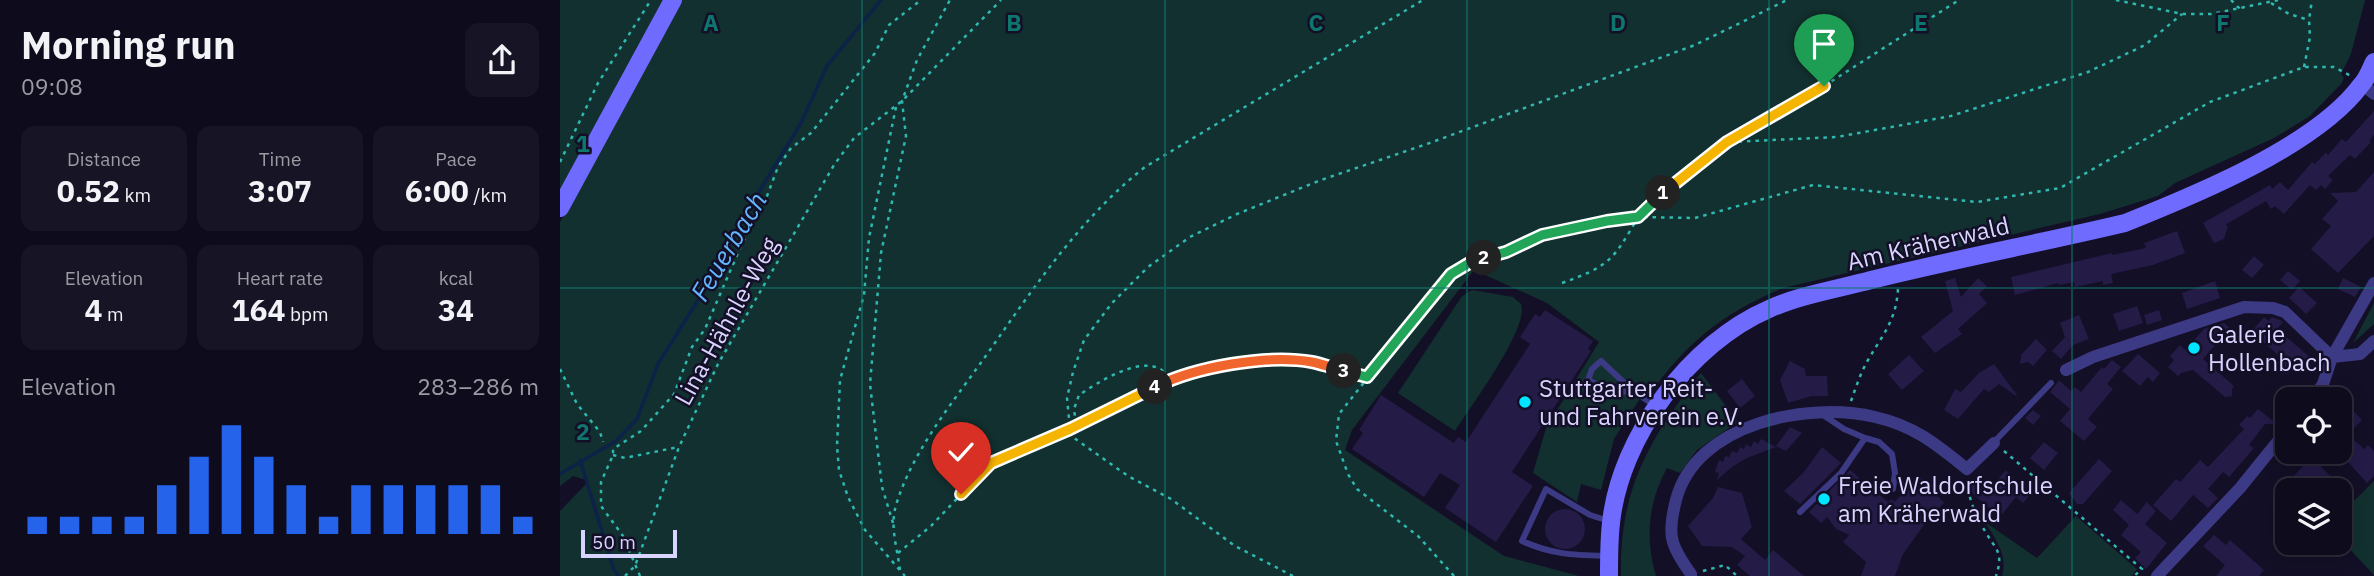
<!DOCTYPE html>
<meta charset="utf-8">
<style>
body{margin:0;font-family:"IBM Plex Sans",sans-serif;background:#171425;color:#f1f3f6;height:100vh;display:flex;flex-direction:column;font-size:26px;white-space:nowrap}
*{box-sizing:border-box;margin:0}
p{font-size:23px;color:#9b9ba3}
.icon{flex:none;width:38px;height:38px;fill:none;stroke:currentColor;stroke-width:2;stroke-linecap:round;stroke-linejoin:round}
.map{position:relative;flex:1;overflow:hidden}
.side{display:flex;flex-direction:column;background:#0e0b1c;width:560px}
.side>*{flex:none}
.tools{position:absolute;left:1715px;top:387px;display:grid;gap:14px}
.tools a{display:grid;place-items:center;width:77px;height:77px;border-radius:14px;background:#0e0b1c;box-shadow:0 4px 18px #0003,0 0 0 2px #2e2b3b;font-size:35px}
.scale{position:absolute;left:21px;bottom:18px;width:96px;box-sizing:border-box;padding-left:7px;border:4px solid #d9d4ff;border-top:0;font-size:19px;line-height:24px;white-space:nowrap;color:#d9d4ff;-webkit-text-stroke:5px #130f26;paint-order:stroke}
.pin{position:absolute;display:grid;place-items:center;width:60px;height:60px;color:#fff;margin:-72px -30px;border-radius:50% 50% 50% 0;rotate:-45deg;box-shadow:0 0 7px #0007}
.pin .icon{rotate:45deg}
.km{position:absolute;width:35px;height:35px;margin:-18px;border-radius:50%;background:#222;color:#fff;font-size:19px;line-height:35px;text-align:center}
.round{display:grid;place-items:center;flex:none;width:74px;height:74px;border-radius:14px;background:#171425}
.summary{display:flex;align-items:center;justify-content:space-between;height:119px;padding:0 21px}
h1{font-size:38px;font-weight:800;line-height:52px}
.metrics{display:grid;grid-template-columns:repeat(3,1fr);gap:10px;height:119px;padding:7px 21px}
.metrics div{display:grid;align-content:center;border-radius:14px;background:#171425;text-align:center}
.metrics b{font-size:30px;font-weight:800}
.metrics small{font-size:19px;font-weight:400}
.metrics p{font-size:19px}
.chart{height:196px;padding:14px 21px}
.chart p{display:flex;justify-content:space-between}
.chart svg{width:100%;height:126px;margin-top:7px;stroke:#2563eb;stroke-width:6}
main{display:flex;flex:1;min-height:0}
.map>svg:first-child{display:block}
.green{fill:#12302f}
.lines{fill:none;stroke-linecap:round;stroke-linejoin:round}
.stream{stroke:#0c2248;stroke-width:3.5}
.building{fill:#241b47}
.path{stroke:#2fb8b0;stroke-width:2.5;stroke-dasharray:3.5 5;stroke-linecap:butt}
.lane{stroke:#3d3a85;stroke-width:6}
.street{stroke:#3d3a85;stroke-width:12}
.secondary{stroke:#6f6bff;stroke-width:18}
.split-1-casing{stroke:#fff;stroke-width:14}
.split-2-casing{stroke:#fff;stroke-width:14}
.split-3-casing{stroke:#fff;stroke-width:14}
.split-4-casing{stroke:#fff;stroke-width:14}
.split-5-casing{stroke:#fff;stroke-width:14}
.split-1{stroke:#f5b400;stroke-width:9}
.split-2{stroke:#22a559;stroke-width:9}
.split-3{stroke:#22a559;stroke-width:9}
.split-4{stroke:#f0652b;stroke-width:9}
.split-5{stroke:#f5b400;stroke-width:9}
.grid{fill:none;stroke:#0f766e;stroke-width:2;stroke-opacity:0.55}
.poi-dot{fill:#00e5ff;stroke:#130f26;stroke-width:2.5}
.labels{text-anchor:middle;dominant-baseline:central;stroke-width:5;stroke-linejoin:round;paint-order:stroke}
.street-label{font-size:24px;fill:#d9d4ff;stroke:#130f26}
.poi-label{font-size:24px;fill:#d9d4ff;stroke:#130f26;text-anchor:start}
.water-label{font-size:26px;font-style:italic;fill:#62b6ff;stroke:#130f26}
.grid-label{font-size:23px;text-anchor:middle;font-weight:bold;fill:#0f766e;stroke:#130f26;stroke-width:5;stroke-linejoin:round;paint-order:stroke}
</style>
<main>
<section class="side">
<div class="summary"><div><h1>Morning run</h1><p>09:08</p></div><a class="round"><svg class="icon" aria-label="share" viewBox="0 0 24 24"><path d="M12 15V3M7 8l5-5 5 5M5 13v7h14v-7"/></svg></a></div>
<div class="metrics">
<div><p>Distance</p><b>0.52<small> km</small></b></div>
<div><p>Time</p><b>3:07</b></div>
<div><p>Pace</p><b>6:00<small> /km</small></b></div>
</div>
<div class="metrics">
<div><p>Elevation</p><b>4<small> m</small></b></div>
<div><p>Heart rate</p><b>164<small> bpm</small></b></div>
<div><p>kcal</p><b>34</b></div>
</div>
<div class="chart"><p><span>Elevation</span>283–286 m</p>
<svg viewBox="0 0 160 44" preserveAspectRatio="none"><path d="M5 44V38M15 44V38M25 44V38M35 44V38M45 44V27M55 44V17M65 44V6M75 44V17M85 44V27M95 44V38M105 44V27M115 44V27M125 44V27M135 44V27M145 44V27M155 44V38"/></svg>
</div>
</section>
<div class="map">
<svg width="1814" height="576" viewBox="0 0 1814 576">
<rect width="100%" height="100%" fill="#130f26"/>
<path class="green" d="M0 0H109L0 195Z
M122 0H1805L1791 54 1781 74 1784 78 1781 84 1750 116 1714 138 1615 183 1598 196 1540 214 1223 288C1163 313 1127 342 1089 395L1083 394 1054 439 1041 490 1021 484 1017 502 973 473 986 428 1039 342 987 303 914 270 792 430 785 450 944 556 1019 576H0V511L29 481 13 476 0 486V222Z
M912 290 953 297 961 304C970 327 909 409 895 431L838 393 902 296Z
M1814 303V324L1793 343Z
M1141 373 1178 422 1137 450 1120 473 1107 468C1088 502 1085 539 1096 576H1061C1059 490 1089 439 1141 373Z
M1814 481V575L1780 539V515Z
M1516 516 1577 569 1572 576H1442C1448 555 1436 540 1425 522L1477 558Z"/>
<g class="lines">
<path class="stream" d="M20 460 54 570 59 576
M0 474 56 441 77 419 98 364 150 281 182 220 241 123 267 66 321 0"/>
</g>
<path class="building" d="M1814 111V135L1809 141 1811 142 1795 159 1790 155 1768 176 1773 180 1765 189 1761 185 1756 190 1750 185 1724 214 1715 206 1711 209 1706 201 1665 225 1668 226 1664 239 1654 243 1643 223 1710 185 1712 189 1720 182 1728 190 1752 162 1755 164 1766 152 1768 155 1782 139 1786 142Z
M1814 172V236L1778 273 1751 249 1771 226 1762 219 1778 201 1770 193 1796 192Z
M1617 231 1625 253 1593 265 1551 274 1553 283 1543 285V281L1515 287 1514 282 1499 285 1498 283 1455 295 1451 277 1552 253V255L1586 248 1584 243Z
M1694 256 1704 265 1692 278 1682 270Z
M1728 271 1740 281 1732 290 1720 280Z
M1395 278 1401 297 1418 278 1427 286 1419 294 1427 303 1398 329 1402 334 1375 353 1361 337 1393 311 1385 281Z
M1783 278 1801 287 1795 297 1778 289Z
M1655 281 1660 298 1627 309 1622 293Z
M1739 287 1757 303 1746 314 1729 298Z
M1577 306 1583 323 1559 331 1553 314Z
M985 310 1033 341 1028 349 1031 351 952 472 973 486 936 542 885 508 900 485 880 473 864 497 792 449 803 433 799 430 821 395 894 443 898 437 906 442 970 344 960 337 975 314 980 317Z
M1599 310 1602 320 1587 325 1584 315Z
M1519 315 1529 339 1513 345 1501 359 1492 351 1505 337 1500 323Z
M1704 317 1708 321 1712 317 1720 320 1723 322 1717 329 1750 357 1735 373 1731 369 1728 374 1718 367 1721 361 1720 357 1692 331Z
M1664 323 1670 328 1643 359 1674 386 1672 389V396L1665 397 1633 370 1621 373 1618 376 1608 367 1614 360 1610 356 1620 345 1625 350 1644 329Z
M1476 339 1487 350 1473 366 1468 362 1460 364 1461 355Z
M1578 354 1600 373 1593 382 1588 377 1580 386 1562 371Z
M1349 355 1364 371 1342 390 1328 374Z
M1552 360 1561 367 1547 384 1553 389 1528 419 1537 427 1524 441 1500 421 1510 409 1490 392 1499 380 1511 391 1515 387 1521 392 1542 367 1544 369Z
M1230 361 1245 369 1246 376H1267L1268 396H1252L1228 403 1220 380Z
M1434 364 1457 395 1456 396 1439 384 1429 392 1424 389 1398 419 1384 410 1395 389 1401 392 1419 373Z
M1182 379 1195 396 1180 408 1167 391Z
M1698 409 1717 424H1705L1689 445 1694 448 1669 477 1663 472 1648 489 1658 498 1648 508 1633 495 1611 521 1593 505 1616 479 1620 482 1640 460 1648 467 1684 429 1679 425 1687 416 1690 418Z
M1792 409 1802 420 1792 430 1782 422Z
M1473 410 1481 416 1473 425 1465 418Z
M1230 427 1242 433 1226 451 1216 446Z
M1792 438 1804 449 1808 445 1814 451V476L1807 483 1779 452Z
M1201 439 1216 447 1187 458 1172 467 1157 480 1159 473 1155 472 1159 460 1163 462 1165 456 1169 457 1172 451 1177 453 1180 447 1184 449 1186 444 1191 447 1194 441 1198 444Z
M1484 442 1498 453 1484 470 1470 458Z
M1262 447 1281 463 1240 504 1224 491 1244 472Z
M1756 452H1776L1761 467 1778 483 1771 490H1721Z
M1539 459 1552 471 1523 504H1517L1509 493Z
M1290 470 1328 502 1332 499 1334 502 1361 477 1384 503 1363 523 1364 525 1343 554 1335 576H1301L1306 562 1283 542 1289 535 1276 529 1267 517 1261 523 1249 512Z
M1446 470 1470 495 1463 503 1456 497 1440 517 1414 495 1410 487 1418 478 1432 486Z
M1158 487 1182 493 1192 527 1181 539 1205 560 1213 550 1244 576H1190L1177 565 1185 556 1172 547 1142 546 1128 526 1153 498Z
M1561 500 1577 514 1587 502 1596 511 1585 524 1607 543 1586 569 1575 558 1581 552 1561 535 1569 525 1553 510Z
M985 529a20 20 0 1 1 40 0a20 20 0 1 1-40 0Z
M1654 535 1666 545 1670 540 1704 570 1699 576H1656L1665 565 1643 546Z"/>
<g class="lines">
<path class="path" d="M1556 0 1622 14H1651L1718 0
M1671 0 1680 9
M1711 3 1729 14 1749 20
M1744 67 1750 37 1749 20 1752 0
M336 107 309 238 304 295 280 380 277 446 279 470 288 497 305 530 345 576
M1170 142 1277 137 1391 116 1528 72 1585 45 1622 14
M0 162 38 83 91 0
M1002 283C1049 266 1053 261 1078 217L1135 218 1253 185 1417 202 1500 188 1650 102 1744 67H1774L1791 76
M0 369 17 404 40 432 43 442
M1291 401C1296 387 1301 372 1308 360 1323 334 1336 321 1338 289
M516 424 514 409 519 395C537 383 576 358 598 368 602 369 607 376 611 379
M1444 451 1582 569 1574 576
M53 455 65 458 118 447
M1407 480C1408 497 1416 517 1425 531 1436 550 1444 552 1436 576
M333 523 322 487 310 384 321 253 346 136 342 101 357 60 390 0
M338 553 371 526 431 463 510 429 611 379 691 360 750 361 807 377
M340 570C337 546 329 525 337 502 354 449 393 402 425 357 473 289 519 219 585 167L863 0
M1143 571 1165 565 1177 576
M65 576 75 566 119 447 158 364 274 165 294 138 342 101 441 0
M80 576 63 536 41 506V482L53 455V449L81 431 114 394 132 347 145 329 181 246 204 204 218 167 231 148 251 133 315 53 329 25 361 0
M733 576 675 546 611 499 568 476 514 438 510 429 507 398 513 372 524 340 552 303 588 267 630 237 677 214 761 180 867 144 1135 45 1227 0
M894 576 858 536 797 489 788 474 776 441 779 414 878 289 891 274 911 262 945 252 982 235 1047 221 1078 217 1097 198 1167 142 1264 86 1399 0"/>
<path class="lane" d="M1074 392 1049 391 1028 380 1032 369 1041 361 1074 392 1096 406
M1305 438 1319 442 1332 454 1335 473 1333 489
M1434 442 1491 383
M1240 512 1281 473 1305 438 1284 429 1263 415
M1048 556C1015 555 993 555 962 541L986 489 1030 515 1049 521"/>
<path class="street" d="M1802 84 1814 94
M1772 357 1800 354 1814 341
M1506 370 1533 357 1684 307 1713 308 1725 312 1772 357
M1752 399 1763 384 1772 357 1814 283
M1131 576V574C1110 545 1107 535 1116 500 1136 423 1248 401 1315 417 1355 426 1377 445 1407 469L1434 443
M1597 576 1680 488 1727 430"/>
<path class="secondary" d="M0 208 113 0
M1049 576C1049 559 1049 540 1051 523 1060 437 1130 343 1209 309 1240 295 1277 289 1311 280 1395 259 1481 243 1565 223 1635 195 1756 146 1801 85 1807 79 1810 70 1814 62"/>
</g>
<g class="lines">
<defs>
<path id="split-1" d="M1103 193 1167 142 1264 86"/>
<path id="split-2" d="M924 258 946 252 982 235 1047 221 1078 217 1103 193"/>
<path id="split-3" d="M784 371 807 377 891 274 911 262 924 258"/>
<path id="split-4" d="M595 387C635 367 707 354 752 362 762 364 773 368 784 371"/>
<path id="split-5" d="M401 494 431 463 510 429 595 387"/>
</defs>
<use href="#split-1" class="split-1-casing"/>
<use href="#split-2" class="split-2-casing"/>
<use href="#split-3" class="split-3-casing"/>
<use href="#split-4" class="split-4-casing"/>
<use href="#split-5" class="split-5-casing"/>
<use href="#split-1" class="split-1"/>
<use href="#split-2" class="split-2"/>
<use href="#split-3" class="split-3"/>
<use href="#split-4" class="split-4"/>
<use href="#split-5" class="split-5"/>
</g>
<path class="grid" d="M302 0V576M605 0V576M907 0V576M1209 0V576M1512 0V576M0 288H1814"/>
<g class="poi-dot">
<circle cx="1634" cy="348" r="7"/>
<circle cx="965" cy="402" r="7"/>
<circle cx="1264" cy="499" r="7"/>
</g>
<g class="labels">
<g class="street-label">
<text transform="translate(1368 243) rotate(-13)">Am Kräherwald</text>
<text transform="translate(166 321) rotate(-61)">Lina-Hähnle-Weg</text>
</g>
<g class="poi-label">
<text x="1648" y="334">Galerie<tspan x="1648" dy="28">Hollenbach</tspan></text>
<text x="979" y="388">Stuttgarter Reit-<tspan x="979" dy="28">und Fahrverein e.V.</tspan></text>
<text x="1278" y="485">Freie Waldorfschule<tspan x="1278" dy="28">am Kräherwald</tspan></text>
</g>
<g class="water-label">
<text transform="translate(168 246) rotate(-59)">Feuerbach</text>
</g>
</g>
<g class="grid-label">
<text x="151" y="31">A</text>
<text x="454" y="31">B</text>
<text x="756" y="31">C</text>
<text x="1058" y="31">D</text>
<text x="1361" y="31">E</text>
<text x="1663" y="31">F</text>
<text x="23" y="152">1</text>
<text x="23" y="440">2</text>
</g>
</svg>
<div class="tools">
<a><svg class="icon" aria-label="locate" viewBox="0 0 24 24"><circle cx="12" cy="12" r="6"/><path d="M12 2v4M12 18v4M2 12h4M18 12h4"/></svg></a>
<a><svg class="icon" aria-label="layers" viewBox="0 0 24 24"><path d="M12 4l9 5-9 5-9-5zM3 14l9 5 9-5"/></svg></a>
</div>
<div class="scale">50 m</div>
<div class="pin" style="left:1264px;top:86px;background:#1e9e55"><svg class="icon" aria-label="arrive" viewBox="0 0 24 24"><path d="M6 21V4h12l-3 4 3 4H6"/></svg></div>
<div class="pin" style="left:401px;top:494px;background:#d93025"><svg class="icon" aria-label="check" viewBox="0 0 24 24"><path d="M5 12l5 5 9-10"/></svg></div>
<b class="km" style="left:1103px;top:193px">1</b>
<b class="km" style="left:924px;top:258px">2</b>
<b class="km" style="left:784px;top:371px">3</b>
<b class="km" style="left:595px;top:387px">4</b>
</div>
</main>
